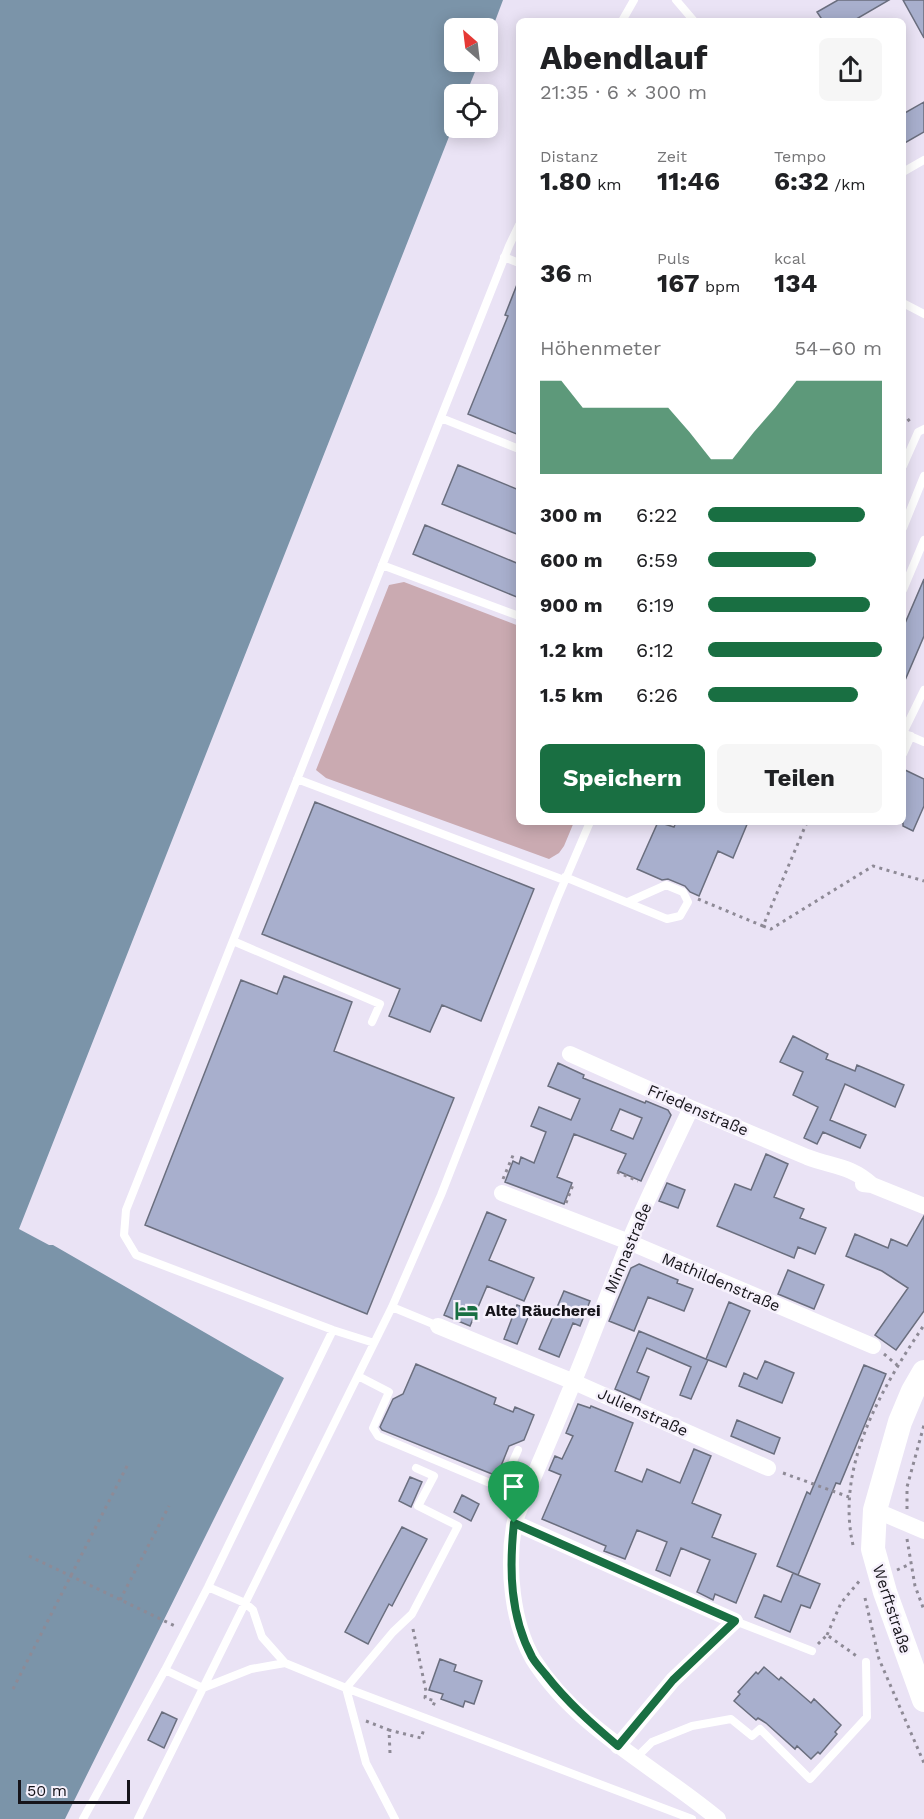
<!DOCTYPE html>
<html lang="de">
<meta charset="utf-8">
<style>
body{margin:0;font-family:"Work Sans",sans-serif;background:#f6f6f6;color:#202124;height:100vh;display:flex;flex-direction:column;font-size:22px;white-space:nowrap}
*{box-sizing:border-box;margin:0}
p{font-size:20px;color:#757577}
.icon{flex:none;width:33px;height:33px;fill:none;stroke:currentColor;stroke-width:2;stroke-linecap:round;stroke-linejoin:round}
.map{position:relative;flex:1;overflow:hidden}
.drawer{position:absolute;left:516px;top:18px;width:390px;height:807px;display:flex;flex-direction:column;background:#fff;border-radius:9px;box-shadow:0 3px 15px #0003}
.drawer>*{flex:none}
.needle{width:39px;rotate:332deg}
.buttons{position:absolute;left:444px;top:18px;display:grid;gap:12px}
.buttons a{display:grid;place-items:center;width:54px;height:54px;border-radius:9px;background:#fff;box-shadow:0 3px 15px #0003;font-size:30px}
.scale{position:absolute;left:18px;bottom:15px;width:112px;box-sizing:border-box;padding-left:6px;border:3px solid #16141a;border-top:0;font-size:16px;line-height:21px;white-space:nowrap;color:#16141a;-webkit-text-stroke:4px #f6f1fc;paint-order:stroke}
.pin{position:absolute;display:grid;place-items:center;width:51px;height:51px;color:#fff;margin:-62px -26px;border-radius:50% 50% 50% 0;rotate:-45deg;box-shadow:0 0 6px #0007}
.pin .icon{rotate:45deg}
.round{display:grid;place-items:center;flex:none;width:63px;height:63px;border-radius:9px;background:#f6f6f6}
.summary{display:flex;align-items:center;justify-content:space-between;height:102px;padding:0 24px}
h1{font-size:33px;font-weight:700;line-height:45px}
.stats{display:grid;grid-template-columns:repeat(3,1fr);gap:9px;height:102px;padding:6px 24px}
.stats div{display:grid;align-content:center}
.stats b{font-size:26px;font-weight:700}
.stats small{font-size:16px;font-weight:400}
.stats p{font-size:16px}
.chart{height:168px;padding:12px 24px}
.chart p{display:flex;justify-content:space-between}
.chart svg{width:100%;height:108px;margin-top:6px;fill:#196f42;opacity:.7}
.button{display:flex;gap:12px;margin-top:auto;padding:12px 24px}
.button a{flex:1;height:69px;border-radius:9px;background:#196f42;color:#fff;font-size:24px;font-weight:700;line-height:69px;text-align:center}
.button a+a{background:#f6f6f6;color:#202124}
ul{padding:0 24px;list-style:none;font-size:20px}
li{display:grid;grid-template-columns:96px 72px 1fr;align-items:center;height:45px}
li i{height:15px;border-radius:8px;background:#196f42}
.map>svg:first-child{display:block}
.green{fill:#caaab1}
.water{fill:#7b94a9}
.building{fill:#a8afcd;stroke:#6a6e7e;stroke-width:1.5;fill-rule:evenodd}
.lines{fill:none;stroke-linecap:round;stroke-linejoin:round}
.path{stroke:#8e8a96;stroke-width:3;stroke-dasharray:3 4.5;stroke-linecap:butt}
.service{stroke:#fff;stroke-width:8}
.minor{stroke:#fff;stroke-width:16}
.secondary{stroke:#fff;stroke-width:24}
.route-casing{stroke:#fff;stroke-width:12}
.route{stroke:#196f42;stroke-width:8}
.labels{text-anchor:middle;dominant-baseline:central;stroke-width:5;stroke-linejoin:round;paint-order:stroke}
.street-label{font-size:16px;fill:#16141a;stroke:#f6f1fc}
.poi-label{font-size:16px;font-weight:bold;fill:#16141a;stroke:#f6f1fc;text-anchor:start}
</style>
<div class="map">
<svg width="924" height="1819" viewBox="0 0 924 1819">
<rect width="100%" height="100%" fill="#eae3f5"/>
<path class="green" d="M404 582 519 626V822H574L564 846 559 853 549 859 326 778 316 770 389 585Z"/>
<path class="water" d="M0 0H503L488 40V28H454V62H479L466 94H454V124L19 1229 49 1245H53L284 1378 65 1819H0Z"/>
<path class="building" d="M838 0H889L853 21H823L817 12Z
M903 0H924V38Z
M924 102V132L903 144V114Z
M518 282H519V435L468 414 508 316 505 315Z
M458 465 519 490V535L442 504Z
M425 525 519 564V598L413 554Z
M924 579V636L903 685V628Z
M903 769 924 779V806L913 831 903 826Z
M315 802 534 889 481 1021 442 1005 430 1032 389 1016 400 989 262 934Z
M658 822 674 827 676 822H748L733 858 718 851 699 896 690 892 685 886 668 879 662 880 637 869Z
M284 976 352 1002 334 1051 454 1098 367 1314 145 1225 241 980 277 994Z
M793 1036 828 1054 826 1059 855 1071 857 1065 904 1085 895 1107 845 1084 830 1120 866 1135 860 1148 823 1132 817 1144 804 1138 818 1107 793 1095 803 1072 780 1062Z
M558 1063 584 1075 583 1078 645 1103 646 1101 668 1110 671 1115 641 1181 618 1171 626 1154 574 1134 557 1177 572 1183 564 1204 505 1182 513 1161 519 1164 521 1157 534 1163 546 1132 531 1126 539 1107 571 1120 580 1099 548 1086ZM620 1109 642 1118 633 1139 611 1130Z
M766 1154 788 1164 774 1197 804 1209 800 1218 826 1228 815 1254 798 1247 794 1258 717 1226 735 1184 751 1190Z
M667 1183 685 1190 678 1208 659 1201Z
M487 1212 506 1220 489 1260 534 1278 524 1301 487 1286 470 1326 444 1315Z
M924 1216V1311L896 1350 875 1335 908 1288 882 1271 846 1256 855 1234 888 1248 891 1239 907 1246Z
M639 1264 678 1280 677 1283 693 1289 684 1311 648 1297 634 1331 609 1321 631 1268Z
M788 1270 824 1285 814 1309 778 1294Z
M564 1291 590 1301 580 1326 573 1323 559 1357 539 1349Z
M729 1302 750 1311 726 1367 706 1359Z
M517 1305 531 1310 517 1344 504 1339Z
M639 1331 708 1360 691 1399 680 1395 691 1367 647 1348 637 1372 649 1377 640 1400 615 1389Z
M765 1361 794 1373 782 1403 739 1386 744 1373 757 1379Z
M416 1364 496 1398 494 1404 513 1412 515 1407 534 1415 524 1440 509 1446 497 1476 382 1430 380 1427 393 1399 403 1394Z
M864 1365 886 1374 840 1484 836 1483 798 1575 777 1566 807 1492 810 1494Z
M578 1404 590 1408 591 1406 633 1423 615 1471 642 1482 647 1469 680 1483 694 1449 711 1456 692 1503 721 1515 712 1537 756 1554 736 1603 715 1594 713 1600 697 1592 710 1560 681 1548 670 1576 656 1570 667 1542 637 1530 625 1559 604 1551 606 1546 542 1519 561 1475 549 1470 555 1456 562 1459 573 1436 566 1433Z
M737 1420 780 1438 774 1454 731 1436Z
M410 1477 422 1482 411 1507 399 1501Z
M462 1495 479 1504 471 1521 454 1512Z
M402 1527 427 1539 392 1606 389 1604 368 1644 345 1632Z
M793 1573 820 1584 810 1608 801 1605 790 1632 755 1617 764 1595 781 1602Z
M440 1659 456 1665 454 1671 482 1681 474 1704 465 1701 463 1707 441 1699 443 1694 429 1690Z
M764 1667 779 1680 781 1677 811 1703 814 1699 841 1725 835 1732 837 1734 820 1754 818 1752 811 1759 797 1746 795 1749 766 1723 758 1718 756 1720 734 1701 740 1694 738 1692 756 1672 758 1674Z
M162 1712 177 1719 164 1748 148 1740Z"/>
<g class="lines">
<path class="path" d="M903 413 911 423
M698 899 763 926 807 822
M763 926 771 929 873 866 924 881
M617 1172 638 1181
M503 1179 514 1153
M566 1203 574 1182
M884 1354 897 1365
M783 1473 849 1497
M907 1509V1487L924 1425
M907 1539 915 1586 924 1610
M853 1545C835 1466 882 1388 924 1325
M29 1556 175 1626
M897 1570 910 1564
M865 1598 879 1659 924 1763
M120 1600 169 1506
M413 1629 426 1691 425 1698 435 1701 432 1709
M827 1635 841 1603 861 1579
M818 1644 827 1635 858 1657
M13 1689 129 1462
M366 1721 389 1730
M390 1753 389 1730 421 1738 424 1729"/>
<path class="service" d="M676 0 694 21
M622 21 634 0
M903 172 924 160
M504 257 519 263
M903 303 924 314
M441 418 519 449
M903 466 918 432 924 429
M903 528 924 476
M382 565 519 616
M903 590 924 540
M903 733 924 690
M903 733 924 742
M903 754 911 736
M297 779 564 880
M565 877 667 919 680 916 688 902 683 892 666 885 628 902
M233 941 380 1004 372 1022
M392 1307 438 1326
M374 1343 333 1330 136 1255 124 1235 126 1210 509 246 519 225
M358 1376 389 1392 373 1428 378 1436 497 1486 503 1484 518 1450
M208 1587 245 1603 253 1610 262 1637 285 1663 346 1688 692 1819
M735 1621 812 1651
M165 1670 203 1688 251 1669 285 1663
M635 1759 652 1742 692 1726 731 1719 752 1736 760 1729 810 1779 867 1717 866 1662
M83 1819 165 1670 208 1587 333 1330
M138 1819 392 1307 441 1195 557 899 590 822
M395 1819 366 1763 346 1688 393 1632 412 1614 458 1526 418 1506 434 1476 416 1468"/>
<path class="minor" d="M570 1054 691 1108 807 1157C833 1167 850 1165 872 1185
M691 1108C670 1153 647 1198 628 1244 607 1296 588 1349 566 1400 554 1430 541 1459 529 1488 524 1500 516 1514 514 1526 507 1567 512 1623 533 1659 577 1729 656 1767 718 1819
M863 1184 872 1185 924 1206
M502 1193 629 1242 873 1346
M438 1326 574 1382 768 1468
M875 1510 924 1531
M515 1523 735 1621 673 1680 618 1746"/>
<path class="secondary" d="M924 1372 913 1391 900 1422 875 1510 873 1549 885 1592 924 1700"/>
</g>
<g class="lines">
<defs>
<path id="route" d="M514 1523 735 1621 673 1680 618 1746C592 1724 567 1702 546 1675 542 1670 536 1664 532 1657 510 1616 509 1569 514 1523Z"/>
</defs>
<use href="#route" class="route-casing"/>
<use href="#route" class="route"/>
</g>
<defs>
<symbol id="hotel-bare" viewBox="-9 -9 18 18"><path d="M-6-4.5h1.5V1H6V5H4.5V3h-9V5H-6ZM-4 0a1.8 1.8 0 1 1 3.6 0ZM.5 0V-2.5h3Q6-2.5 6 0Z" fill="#196f42" stroke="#f6f1fc" stroke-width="2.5" paint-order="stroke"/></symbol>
</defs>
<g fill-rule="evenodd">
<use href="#hotel-bare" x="450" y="1294" width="33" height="33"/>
</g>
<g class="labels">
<g class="street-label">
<text transform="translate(698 1110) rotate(23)">Friedenstraße</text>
<text transform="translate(628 1248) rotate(-67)">Minnastraße</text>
<text transform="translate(721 1282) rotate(23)">Mathildenstraße</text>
<text transform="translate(643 1412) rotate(24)">Julienstraße</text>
<text transform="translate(892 1609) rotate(72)">Werftstraße</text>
</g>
<g class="poi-label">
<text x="485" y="1310">Alte Räucherei</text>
</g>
</g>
</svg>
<div class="buttons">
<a><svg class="needle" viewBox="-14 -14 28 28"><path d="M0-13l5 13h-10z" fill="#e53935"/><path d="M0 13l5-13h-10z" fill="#757577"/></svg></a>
<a><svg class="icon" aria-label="locate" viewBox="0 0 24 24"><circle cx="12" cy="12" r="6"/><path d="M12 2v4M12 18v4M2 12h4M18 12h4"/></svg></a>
</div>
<div class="scale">50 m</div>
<div class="pin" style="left:514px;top:1523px;background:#1e9e55"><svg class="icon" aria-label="arrive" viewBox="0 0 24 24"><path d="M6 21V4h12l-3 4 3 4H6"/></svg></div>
<section class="drawer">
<div class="summary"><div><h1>Abendlauf</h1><p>21:35 · 6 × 300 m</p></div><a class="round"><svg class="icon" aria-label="share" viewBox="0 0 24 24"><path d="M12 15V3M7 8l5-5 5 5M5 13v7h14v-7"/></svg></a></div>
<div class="stats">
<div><p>Distanz</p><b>1.80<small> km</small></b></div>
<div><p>Zeit</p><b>11:46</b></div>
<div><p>Tempo</p><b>6:32<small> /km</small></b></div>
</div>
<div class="stats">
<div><b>36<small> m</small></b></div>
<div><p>Puls</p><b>167<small> bpm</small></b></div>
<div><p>kcal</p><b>134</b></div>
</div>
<div class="chart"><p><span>Höhenmeter</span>54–60 m</p>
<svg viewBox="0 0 160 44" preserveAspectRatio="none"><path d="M0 44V6L10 6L20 17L30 17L40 17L50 17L60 17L70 27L80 38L90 38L100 27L110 17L120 6L130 6L140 6L150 6L160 6V44z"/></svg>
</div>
<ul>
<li><b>300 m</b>6:22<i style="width:90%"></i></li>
<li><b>600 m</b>6:59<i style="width:62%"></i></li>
<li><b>900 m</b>6:19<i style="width:93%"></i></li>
<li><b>1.2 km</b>6:12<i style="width:100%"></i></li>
<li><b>1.5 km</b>6:26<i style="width:86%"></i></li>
</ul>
<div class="button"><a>Speichern</a><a>Teilen</a></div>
</section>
</div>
